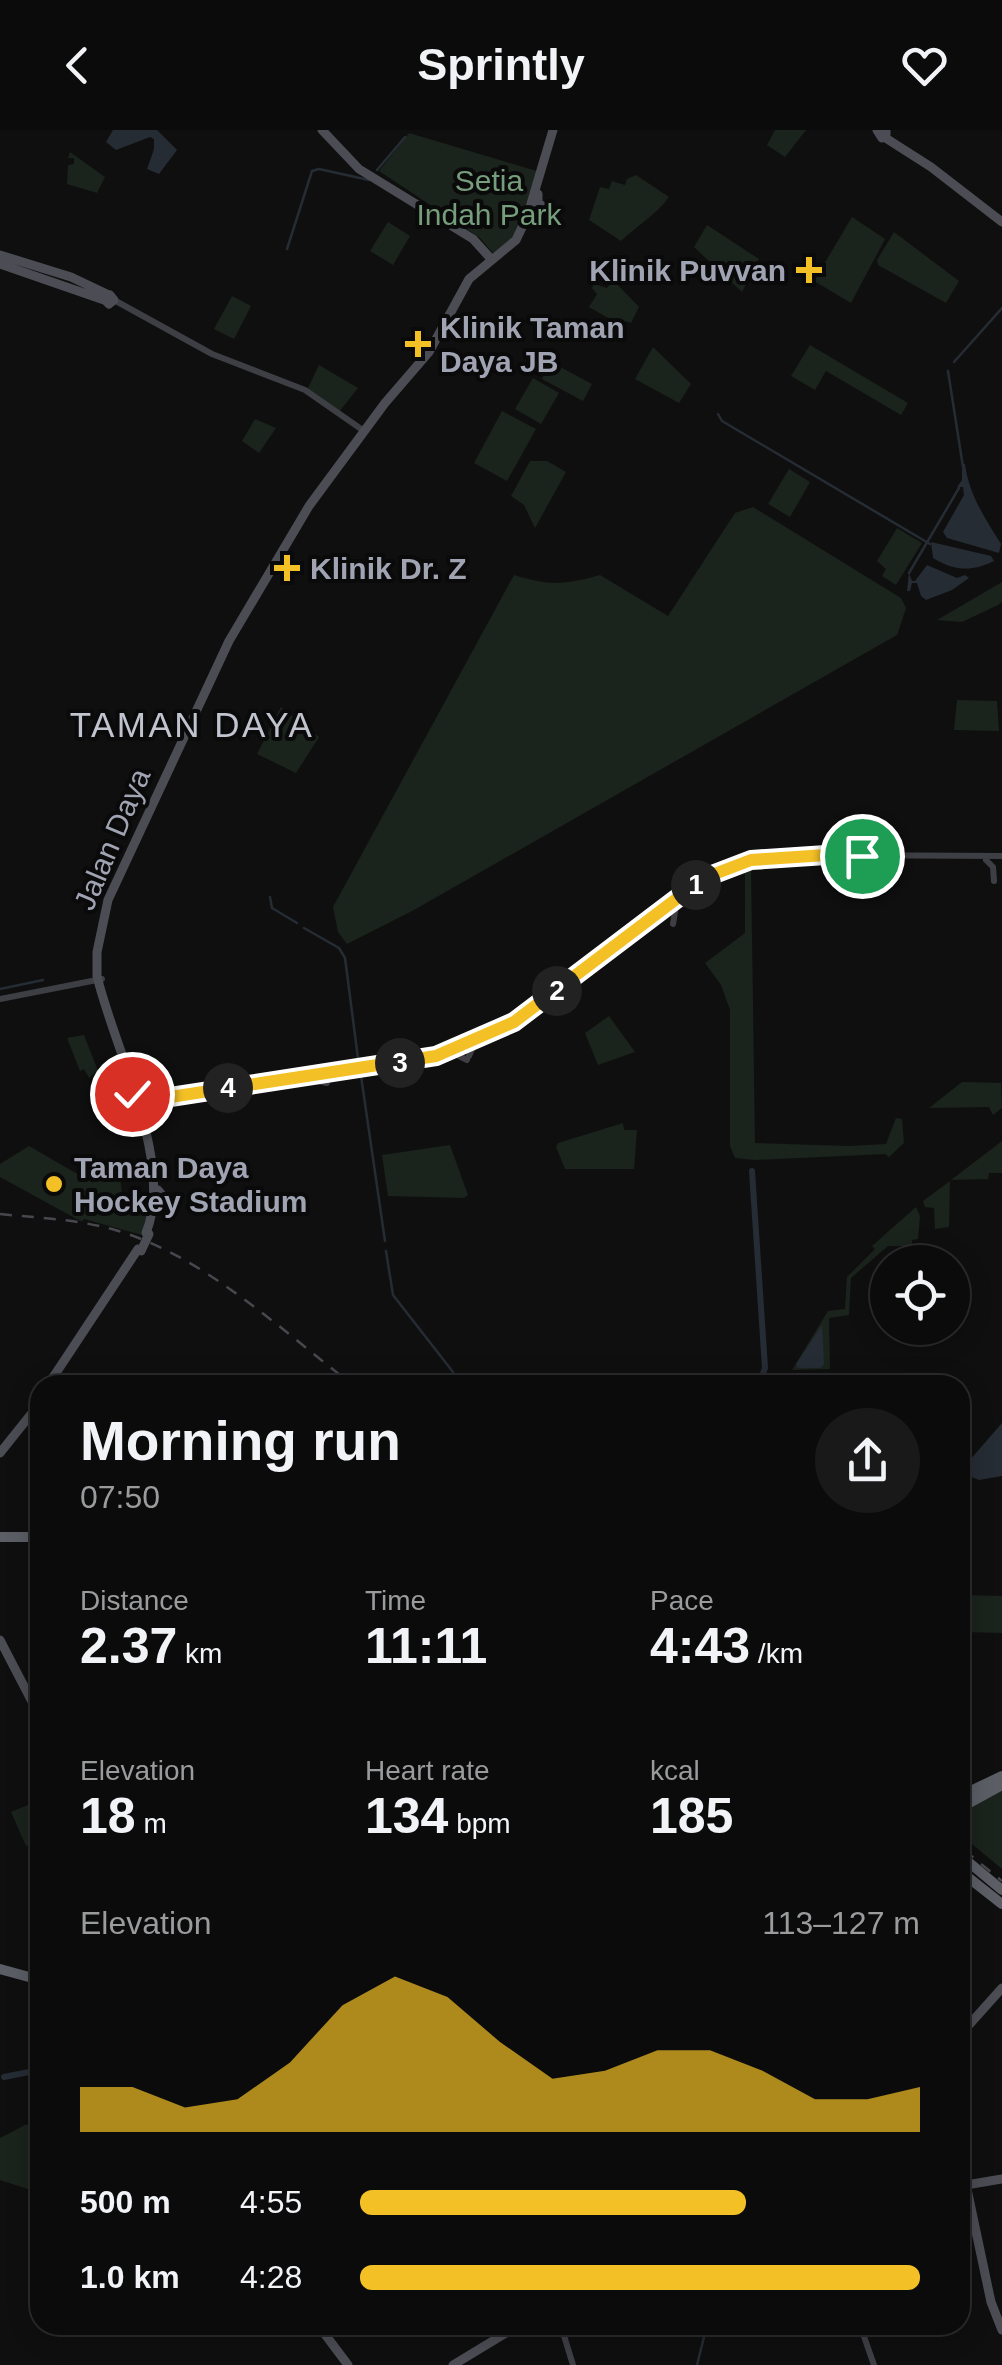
<!DOCTYPE html>
<meta charset="utf-8">
<style>
body{margin:0;font-family:Helvetica,sans-serif;background:#19191a;color:#f1f3f6;height:100vh;display:flex;flex-direction:column;font-size:38px;white-space:nowrap}
*{box-sizing:border-box;margin:0}
p{font-size:32px;color:#9a9b9d}
.icon{flex:none;width:55px;height:55px;fill:none;stroke:currentColor;stroke-width:2;stroke-linecap:round;stroke-linejoin:round}
.map{position:relative;flex:1;overflow:hidden}
.details{position:absolute;left:30px;top:1245px;width:940px;height:960px;display:flex;flex-direction:column;background:#0b0b0c;border-radius:30px;box-shadow:0 5px 25px #0003,0 0 0 2px #2b2b2d}
.details>*{flex:none}
.fabs{position:absolute;left:870px;top:1115px;display:grid;gap:20px}
.fabs a{display:grid;place-items:center;width:100px;height:100px;border-radius:50%;background:#0b0b0c;box-shadow:0 5px 25px #0003,0 0 0 2px #2b2b2d;font-size:50px}
.pin{position:absolute;display:grid;place-items:center;width:85px;height:85px;color:#fff;margin:-42px;border:5px solid #fff;border-radius:50%;box-shadow:0 2px 10px #0007}
.km{position:absolute;width:50px;height:50px;margin:-25px;border-radius:50%;background:#222;color:#fff;font-size:28px;line-height:50px;text-align:center}
.round{display:grid;place-items:center;flex:none;width:105px;height:105px;border-radius:52px;background:#19191a}
.headline{display:flex;align-items:center;justify-content:space-between;height:170px;padding:0 50px}
h1{font-size:55px;font-weight:800;line-height:75px}
.metrics{display:grid;grid-template-columns:repeat(3,1fr);gap:15px;height:170px;padding:10px 50px}
.metrics div{display:grid;align-content:center}
.metrics b{font-size:50px;font-weight:800}
.metrics small{font-size:28px;font-weight:400}
.metrics p{font-size:28px}
.chart{height:280px;padding:20px 50px}
.chart p{display:flex;justify-content:space-between}
.chart svg{width:100%;height:180px;margin-top:10px;fill:#f3c025;opacity:.7}
ul{padding:0 50px;list-style:none;font-size:32px}
li{display:grid;grid-template-columns:160px 120px 1fr;align-items:center;height:75px}
li i{height:25px;border-radius:12px;background:#f3c025}
header{display:flex;justify-content:space-between;align-items:center;height:130px;padding:0 50px;background:#0b0b0c;font-size:45px;font-weight:800}
.map>svg:first-child{display:block}
.green{fill:#1b231d}
.water{fill:#262c34}
.lines{fill:none;stroke-linecap:round;stroke-linejoin:round}
.stream{stroke:#262c34;stroke-width:2.5}
.river{stroke:#262c34;stroke-width:6}
.secondary{stroke:#3e3f45;stroke-width:6}
.primary{stroke:#4c4d54;stroke-width:9}
.highway{stroke:#5c5e66;stroke-width:10}
.rail{stroke:#47484e;stroke-width:2.5;stroke-dasharray:12 10;stroke-linecap:butt}
.primary-bridge{stroke:#4c4d54;stroke-width:9}
.route-casing{stroke:#fff;stroke-width:20}
.route{stroke:#f3c025;stroke-width:12}
.poi-dot{fill:#f3c025;stroke:#0a0a0b;stroke-width:4}
.labels{text-anchor:middle;dominant-baseline:central;stroke-width:8;stroke-linejoin:round;paint-order:stroke}
.park-label{font-size:30px;fill:#769d7c;stroke:#0a0a0b}
.poi-label{font-size:30px;font-weight:bold;fill:#a0a4b2;stroke:#0a0a0b;text-anchor:start}
.street-label{font-size:30px;fill:#a0a4b2;stroke:#0a0a0b}
.quarter-label{font-size:35px;letter-spacing:2.5px;fill:#c1c3ce;stroke:#0a0a0b}
</style>
<header><svg class="icon" aria-label="back" viewBox="0 0 24 24"><path d="M15 5l-7 7 7 7"/></svg>Sprintly<svg class="icon" aria-label="heart" viewBox="0 0 24 24"><path d="M12 20l-8-8c-3-5 5-10 8-4 3-6 11-1 8 4z"/></svg></header>
<div class="map">
<svg width="1002" height="2235" viewBox="0 0 1002 2235">
<rect width="100%" height="100%" fill="#0f0f10"/>
<path class="green" d="M775 0H806L785 27 767 15Z
M409 3 537 41 515 107 493 123 480 108 379 41Z
M70 22 105 47 97 63 67 54 68 35 74 34V28H68Z
M636 45 669 67C656 85 638 95 621 111L589 90 600 57 609 59 612 51 625 55 627 49Z
M852 87 885 109 851 173 814 151Z
M388 92 410 106 393 135 370 121Z
M707 95 759 129 742 162 694 117Z
M894 102 959 151 946 173 878 135 877 130Z
M613 150 639 177 631 193 625 191 622 196 589 177 597 164 592 158 594 154 607 158Z
M232 166 251 176 234 209 214 199Z
M810 215 908 273 901 285 826 241 815 260 791 246Z
M653 217 691 254 679 273 635 249Z
M551 232 592 254 583 271 542 249Z
M319 235 358 258 339 282 307 260Z
M533 248 559 263 541 294 515 279Z
M502 281 536 299 507 351 474 333Z
M255 289 276 298 259 323 242 311Z
M530 331H547L566 342 535 398 524 375 511 366Z
M789 339 810 352 790 387 768 374Z
M753 377 901 468 906 478 897 505 414 780 347 814 338 802 333 777 514 445C550 456 564 455 600 445L668 486 735 383Z
M897 398 922 413 896 455 882 446 886 439 877 431Z
M1002 452V472L998 475 962 492 937 490Z
M957 570 997 571 999 601 954 600Z
M281 577 319 607 296 643 257 624Z
M751 737 755 1013 849 1016 886 1014 896 988 902 989 904 1013 889 1027 885 1024 755 1030 735 1028 730 1016V880L721 855 705 833 745 803V740Z
M609 886 635 922 598 935 585 903Z
M84 905 98 941 89 948 84 939 80 941 67 908Z
M962 952 1001 953 1002 978 993 985 989 977 929 978Z
M623 993 624 1000H637L634 1039H565L556 1017 558 1013Z
M1002 1011V1043H989L988 1049 951 1050Z
M450 1015 468 1065 464 1068 388 1066 382 1025Z
M29 1016 93 1053 95 1046 119 1038 123 1072 150 1074 142 1105 84 1089 82 1092 0 1047V1034Z
M950 1051 949 1097 935 1099 934 1078 925 1077 923 1071Z
M916 1077 920 1086 918 1109 912 1110V1116H888L851 1148 849 1185 829 1188 830 1239 792 1240 828 1181 845 1179 847 1147 875 1119 872 1116Z
M964 1465 1002 1466V1503L963 1502Z
M1002 1660V1739L960 1704V1684Z
M40 1670V1709L26 1716 11 1682Z
M40 1993V2063L0 2050V2008L25 1995Z"/>
<path class="water" d="M113 0H157L177 20 159 44 147 39 154 19V9L150 7 116 20 106 12Z
M962 334H965C969 365 985 388 1001 414L999 423 947 408 943 402 964 365 963 357H957L962 350Z
M931 412 991 426 994 431C972 442 954 441 933 428Z
M927 435 957 448 965 445 969 448 952 460 926 470 921 466 917 453H912L910 461H907L909 443 912 451H915Z
M822 1195 824 1234 820 1238H798L796 1234Z
M1002 1293V1346L979 1350 969 1346V1331Z"/>
<g class="lines">
<path class="stream" d="M377 40 405 7
M287 119 312 41 319 39 369 50
M954 232 1002 178
M948 241 963 337
M718 284 722 291 930 414
M909 443 959 358
M270 767 272 778 297 793
M304 798 339 818 345 828 359 936
M0 859 43 850
M361 946 385 1111
M386 1121 393 1165 453 1242
M461 1252 463 1255
M697 2235 707 2195"/>
<path class="river" d="M752 1041 765 1238 759 1255
M4 1947 29 1942 40 1935"/>
<path class="secondary" d="M114 170 212 224 305 260 364 301
M986 730 993 737 994 751
M783 731 856 729
M673 794 676 776
M616 821 677 774
M0 869 102 849
M453 923 467 930
M469 926 474 914
M329 943 327 953 319 951 318 946 323 941 337 942 436 926 514 892 704 749 746 730 826 725 1002 726
M330 948 425 933
M137 972 318 946
M161 972 213 965
M860 2195 874 2235
M561 2196 573 2235"/>
<path class="primary" d="M322 0 359 39 473 109 492 130
M877 0 882 8 886 5V0
M884 7 931 37 1002 92
M538 64V73L548 80
M0 125 71 147 109 165
M0 134 104 170
M110 165 114 170 109 174 104 169Z
M139 963 149 970
M158 1060 171 1076
M146 1103C175 1032 114 919 97 846V822L108 770 229 511 309 376 385 273 429 222 469 149 516 110 527 87 553 0
M48 1255 138 1119
M0 1323 40 1273
M0 1510 40 1587
M960 1905 1002 1858
M960 2026 991 2172 1002 2200
M960 2056 1002 2049
M318 2195 348 2235
M556 2195 558 2198
M453 2235 519 2195"/>
<path class="highway" d="M0 1407H40
M960 1666 1002 1646
M960 1678 1002 1655
M960 1725 1002 1760
M960 1741 1002 1774
M0 1839 40 1850"/>
<path class="rail" d="M0 1084C38 1088 77 1089 115 1100 203 1125 281 1200 353 1255
M964 1720 1002 1751"/>
<path class="primary-bridge" d="M141 1121 149 1104"/>
</g>
<g class="lines">
<defs>
<path id="route" d="M132 964 130 950 138 972 436 926 514 892 704 748 751 730 826 725 844 729 862 726"/>
</defs>
<use href="#route" class="route-casing"/>
<use href="#route" class="route"/>
</g>
<g class="poi-dot">
<path d="M804 125h10v10h10v10h-10v10h-10v-10h-10v-10h10z"/>
<path d="M413 199h10v10h10v10h-10v10h-10v-10h-10v-10h10z"/>
<path d="M282 423h10v10h10v10h-10v10h-10v-10h-10v-10h10z"/>
<circle cx="54" cy="1054" r="10"/>
</g>
<g class="labels">
<g class="park-label">
<text x="489" y="50">Setia<tspan x="489" dy="34">Indah Park</tspan></text>
</g>
<g class="poi-label">
<text x="786" y="140" text-anchor="end">Klinik Puvvan</text>
<text x="440" y="197">Klinik Taman<tspan x="440" dy="34">Daya JB</tspan></text>
<text x="310" y="438">Klinik Dr. Z</text>
<text x="74" y="1037">Taman Daya<tspan x="74" dy="34">Hockey Stadium</tspan></text>
</g>
<g class="street-label">
<text transform="translate(112 709) rotate(-67)">Jalan Daya</text>
</g>
<g class="quarter-label">
<text x="192" y="594">TAMAN DAYA</text>
</g>
</g>
</svg>
<div class="fabs">
<a><svg class="icon" aria-label="locate" viewBox="0 0 24 24"><circle cx="12" cy="12" r="6"/><path d="M12 2v4M12 18v4M2 12h4M18 12h4"/></svg></a>
</div>
<div class="pin" style="left:862px;top:726px;background:#1e9e55"><svg class="icon" aria-label="arrive" viewBox="0 0 24 24"><path d="M6 21V4h12l-3 4 3 4H6"/></svg></div>
<div class="pin" style="left:132px;top:964px;background:#d93025"><svg class="icon" aria-label="check" viewBox="0 0 24 24"><path d="M5 12l5 5 9-10"/></svg></div>
<b class="km" style="left:696px;top:755px">1</b>
<b class="km" style="left:557px;top:861px">2</b>
<b class="km" style="left:400px;top:933px">3</b>
<b class="km" style="left:228px;top:958px">4</b>
<section class="details">
<div class="headline"><div><h1>Morning run</h1><p>07:50</p></div><a class="round"><svg class="icon" aria-label="share" viewBox="0 0 24 24"><path d="M12 15V3M7 8l5-5 5 5M5 13v7h14v-7"/></svg></a></div>
<div class="metrics">
<div><p>Distance</p><b>2.37<small> km</small></b></div>
<div><p>Time</p><b>11:11</b></div>
<div><p>Pace</p><b>4:43<small> /km</small></b></div>
</div>
<div class="metrics">
<div><p>Elevation</p><b>18<small> m</small></b></div>
<div><p>Heart rate</p><b>134<small> bpm</small></b></div>
<div><p>kcal</p><b>185</b></div>
</div>
<div class="chart"><p><span>Elevation</span>113–127 m</p>
<svg viewBox="0 0 160 44" preserveAspectRatio="none"><path d="M0 44V33L10 33L20 38L30 36L40 27L50 13L60 6L70 11L80 22L90 31L100 29L110 24L120 24L130 29L140 36L150 36L160 33V44z"/></svg>
</div>
<ul>
<li><b>500 m</b>4:55<i style="width:69%"></i></li>
<li><b>1.0 km</b>4:28<i style="width:100%"></i></li>
</ul>
</section>
</div>
